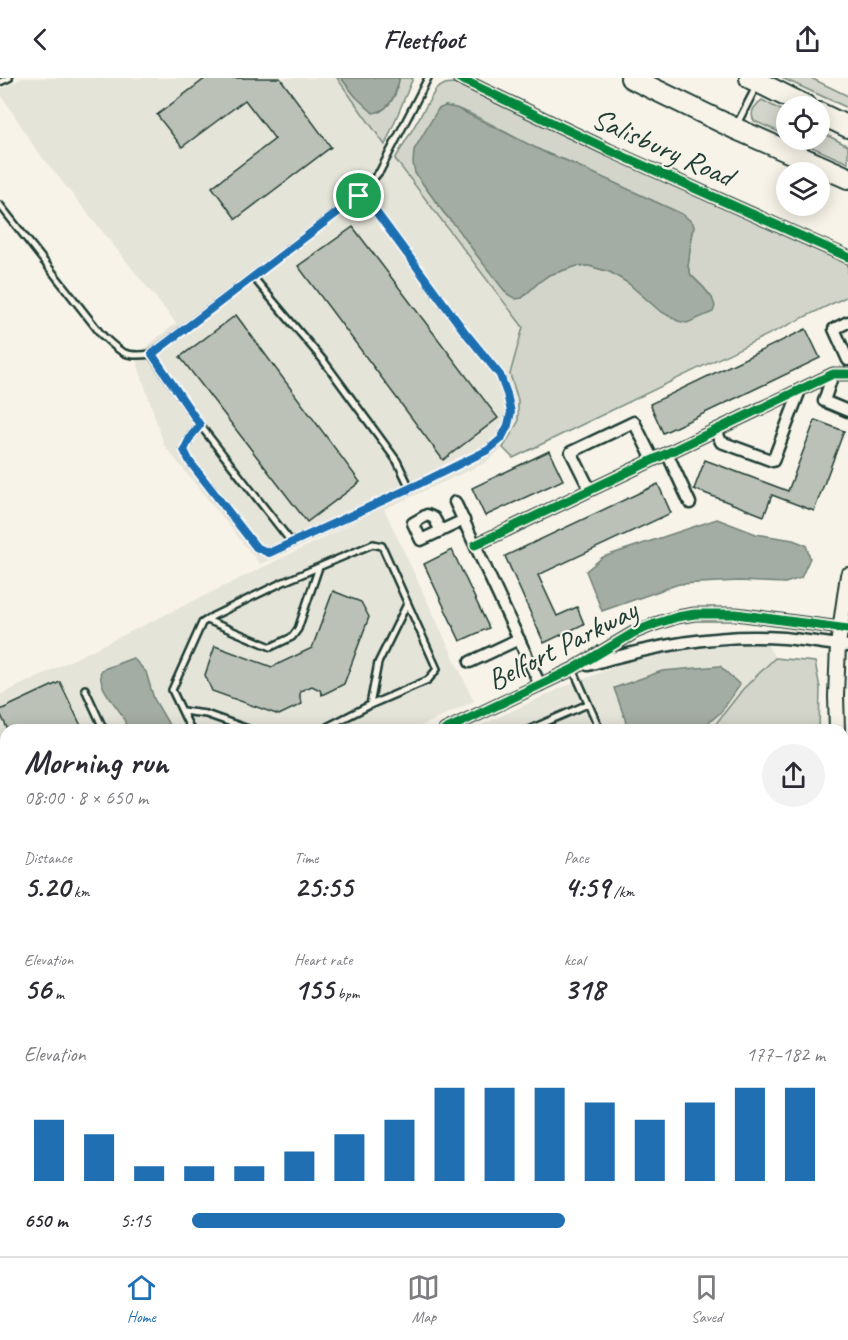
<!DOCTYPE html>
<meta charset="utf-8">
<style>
body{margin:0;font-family:Caveat,sans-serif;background:#f2f2f3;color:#2b2b33;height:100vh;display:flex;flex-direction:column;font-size:22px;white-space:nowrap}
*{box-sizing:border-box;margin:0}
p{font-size:20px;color:#7c7c81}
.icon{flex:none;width:33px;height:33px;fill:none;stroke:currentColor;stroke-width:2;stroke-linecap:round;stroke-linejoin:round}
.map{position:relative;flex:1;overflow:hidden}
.details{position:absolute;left:0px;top:646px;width:849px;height:532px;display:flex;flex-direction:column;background:#fff;border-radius:18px 18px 0 0;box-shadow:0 3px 15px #0003}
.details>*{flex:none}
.tools{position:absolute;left:776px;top:18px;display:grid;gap:12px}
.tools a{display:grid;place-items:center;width:54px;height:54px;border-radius:50%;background:#fff;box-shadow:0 3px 15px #0003;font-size:30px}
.pin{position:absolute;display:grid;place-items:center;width:51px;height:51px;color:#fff;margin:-26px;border:3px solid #fff;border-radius:50%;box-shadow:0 2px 6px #0007}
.round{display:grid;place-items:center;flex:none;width:63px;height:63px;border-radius:32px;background:#f2f2f3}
.summary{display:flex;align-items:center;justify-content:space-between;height:102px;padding:0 24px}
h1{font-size:33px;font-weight:800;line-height:45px}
.metrics{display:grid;grid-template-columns:repeat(3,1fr);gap:9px;height:102px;padding:6px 24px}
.metrics div{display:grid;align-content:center}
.metrics b{font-size:30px;font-weight:800}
.metrics small{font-size:16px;font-weight:400}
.metrics p{font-size:16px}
.chart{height:168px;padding:12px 24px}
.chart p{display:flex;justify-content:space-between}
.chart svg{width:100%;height:108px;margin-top:6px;stroke:#1f6fb2;stroke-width:6}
ul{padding:0 24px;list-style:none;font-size:20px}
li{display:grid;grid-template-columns:96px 72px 1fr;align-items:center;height:45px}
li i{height:15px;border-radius:8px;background:#1f6fb2}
header{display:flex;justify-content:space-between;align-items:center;height:78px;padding:0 24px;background:#fff;font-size:27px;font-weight:800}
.tab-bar{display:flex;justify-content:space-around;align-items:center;height:84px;border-top:2px solid #e1e1e2;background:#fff;font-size:16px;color:#7c7c81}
.tab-bar a{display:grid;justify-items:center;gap:3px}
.tab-bar .current{color:#1f6fb2}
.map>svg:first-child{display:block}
.built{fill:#e5e4d9}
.green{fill:#d3d5ca;stroke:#79897f;stroke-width:1.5;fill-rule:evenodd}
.water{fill:#a4ada3;stroke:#6f8077;stroke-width:1.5}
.building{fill:#bbc1b6;stroke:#1f3d34;stroke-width:1.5}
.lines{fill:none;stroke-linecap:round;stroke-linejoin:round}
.service-casing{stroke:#1f3d34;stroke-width:10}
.minor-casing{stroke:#1f3d34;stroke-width:15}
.tertiary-casing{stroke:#1f3d34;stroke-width:18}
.motorway-casing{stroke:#1f3d34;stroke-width:24}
.service{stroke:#f7f3e8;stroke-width:5}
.minor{stroke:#f7f3e8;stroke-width:10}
.tertiary{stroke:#f7f3e8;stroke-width:14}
.motorway{stroke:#f7f3e8;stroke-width:20}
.cycleway-casing{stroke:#f7f3e8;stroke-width:13}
.cycleway{stroke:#00873e;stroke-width:9}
.route-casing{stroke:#fff;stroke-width:12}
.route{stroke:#1f6fb2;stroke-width:8}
.labels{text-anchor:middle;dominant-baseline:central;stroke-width:4.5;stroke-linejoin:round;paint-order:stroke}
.street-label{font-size:30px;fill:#1f3d34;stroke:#f7f3e8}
</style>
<header><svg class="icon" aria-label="back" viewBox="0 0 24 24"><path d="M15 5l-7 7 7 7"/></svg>Fleetfoot<svg class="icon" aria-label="share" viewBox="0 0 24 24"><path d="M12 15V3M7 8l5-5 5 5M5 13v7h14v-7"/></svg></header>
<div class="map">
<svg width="848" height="1178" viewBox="0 0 848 1178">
<rect width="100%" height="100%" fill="#f7f3e8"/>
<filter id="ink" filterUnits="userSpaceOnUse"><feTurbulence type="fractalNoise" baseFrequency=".0167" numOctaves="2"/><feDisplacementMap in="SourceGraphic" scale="12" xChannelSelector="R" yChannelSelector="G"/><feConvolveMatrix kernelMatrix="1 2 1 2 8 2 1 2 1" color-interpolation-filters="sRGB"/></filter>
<g filter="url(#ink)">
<path class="built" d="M23 0H337L385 67 524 249 510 296 518 322V339L503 370 485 385 384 431 474 623 413 652H6V832L0 835V617L360 442 260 486 164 367 135 278 176 245 35 70 0 15V11Z
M767 566 775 580 743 611 711 652H471L559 611 634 581 688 570Z
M6 855V1045L0 1047V858Z
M843 978 848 979V1178H505L511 1173H843Z"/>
<path class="green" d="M337 0H341L356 19 380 34C392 26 398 14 399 0H413L385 67Z
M782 0H811L848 18V30Z
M452 5 465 8 558 54 848 183V218L513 380 503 370 518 344V322L510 296 523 249 395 81 436 11 445 6ZM445 28C462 30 477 39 493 47 516 60 540 74 565 82L694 149 692 154 688 189 691 197 704 210 712 220 660 233 628 205 610 194 589 188H577L549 197 539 204 522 220 444 135 415 95Z
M762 22 786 35V57L754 43C749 33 755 28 762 22Z
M819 53 848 68V85L796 62H819Z
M775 580 815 584 820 610 819 652H711L743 611Z
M843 811 848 829V979L843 978Z
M6 1045V1173H180L176 1178H0V1047Z"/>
<path class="water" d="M341 0H399V2C396 17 390 33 373 35L356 19Z
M445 28 456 30 550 77 565 82 682 136 693 145 694 149 692 154 688 189 691 197 704 210 712 220 715 228 713 234 687 245 678 243 660 233 628 205 610 194 589 188H577L549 197 539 204 522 220 516 221 507 216 475 175 459 152 444 135 415 95 413 85 414 72 438 31Z
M717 441 756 456 793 462 806 467 810 480 801 500 785 505 739 503 679 506 602 533 586 493 603 479Z
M133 580 146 594 154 621 172 652H128C126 648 125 643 123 639 115 624 97 610 101 592Z
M720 588 740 607 721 634 700 652H627L625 641 614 610 662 593Z
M180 1173H511L505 1178H176Z"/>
<path class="building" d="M206 0H280L331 69 236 141 212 109 275 61 245 22 182 69 157 37Z
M353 149 498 340 443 382 298 188Z
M236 237 360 404 307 444 180 279Z
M806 251 820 280 663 355 650 326Z
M815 342 844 353 814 433 772 417 764 438 694 411 705 382 788 413Z
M549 373 563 402 485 438 472 410Z
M658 406 671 435 538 497 557 538 577 529 584 546 544 565 505 478Z
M452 472 489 550 460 563 424 486Z
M333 513 361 524 369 539 344 606 322 617 320 612 312 608 300 613V621L302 626 279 637 212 613 205 597 215 568 272 589 312 570Z
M60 604 83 652H8L0 635V632Z"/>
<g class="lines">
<defs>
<path id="service" d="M0 4 9 0
M737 46 756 9
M0 127 101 256C120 274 124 280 151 276
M253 199 323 282 397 383 410 410
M200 347 191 358 184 372 190 384 256 469 269 475 417 407 488 372 501 361 508 347 511 334 507 316 500 297 464 253 371 127 359 118
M292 465 200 347 151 276 359 118 380 93 428 0
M207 542 271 569 292 559 298 551 319 489
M573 591 600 652
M85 611 104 652
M370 627 378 585 407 526
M182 633 206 636 251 652
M191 652 172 612 202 545 213 538 281 505 373 466 382 468 437 591 428 602 370 627 327 649 328 652
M528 652 588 626
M0 706 6 719
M0 887 6 884
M0 919 6 916
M843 998H848
M0 1009 6 1006
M582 1173 588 1178
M688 1178 693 1173"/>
<path id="minor" d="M459 0 609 72 848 179
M848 244 834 251 848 282
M833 296 824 323 848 333
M716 352 721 364 773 383 800 312
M667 375 690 425
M590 412 571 374 634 344 653 382
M455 424 540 607
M441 453 434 440 427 437 413 445 421 462 464 442
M475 467 833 296H848
M470 584 519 561
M588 587C652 568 717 555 784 560 805 562 827 566 848 568
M445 652 573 591 635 554 655 546 677 539 695 536H736L848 551
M0 844 6 842"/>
<path id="tertiary" d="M837 652 836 618 838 567 848 497
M843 735 848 771"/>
<path id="motorway" d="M631 0 734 50 848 100
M750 0 806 28
M819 35 848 49"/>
</defs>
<use href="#service" class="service-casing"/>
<use href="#minor" class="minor-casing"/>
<use href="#tertiary" class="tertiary-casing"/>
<use href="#motorway" class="motorway-casing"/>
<use href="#service" class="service"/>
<use href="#minor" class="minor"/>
<use href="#tertiary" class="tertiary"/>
<use href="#motorway" class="motorway"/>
<defs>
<path id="cycleway" d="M459 0 609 72 848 179
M475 467 833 296H848
M445 652 573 591 635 554 655 546 677 539 695 536H736L848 551"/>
</defs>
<use href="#cycleway" class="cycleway-casing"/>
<use href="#cycleway" class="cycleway"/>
</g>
</g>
<g class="lines" filter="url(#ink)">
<defs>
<path id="route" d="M359 118 371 127 464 253 500 297 507 316 511 334 508 347 501 361 488 372 417 407 269 475 256 469 190 384 184 372 191 358 200 347 152 276Z"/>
</defs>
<use href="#route" class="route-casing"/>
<use href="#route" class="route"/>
</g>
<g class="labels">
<g class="street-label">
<text transform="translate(663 69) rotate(24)">Salisbury Road</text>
<text transform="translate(562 567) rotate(-27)">Belfort Parkway</text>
</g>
</g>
</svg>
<div class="tools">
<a><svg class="icon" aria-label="locate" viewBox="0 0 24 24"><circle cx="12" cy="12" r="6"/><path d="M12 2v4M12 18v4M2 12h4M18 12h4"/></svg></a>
<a><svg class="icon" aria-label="layers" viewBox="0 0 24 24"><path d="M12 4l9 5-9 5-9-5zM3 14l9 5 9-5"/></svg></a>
</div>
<div class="pin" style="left:359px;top:118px;background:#1e9e55"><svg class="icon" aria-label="arrive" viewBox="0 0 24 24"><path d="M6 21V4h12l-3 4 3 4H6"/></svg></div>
<section class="details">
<div class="summary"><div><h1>Morning run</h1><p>08:00 · 8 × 650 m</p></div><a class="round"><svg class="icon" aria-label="share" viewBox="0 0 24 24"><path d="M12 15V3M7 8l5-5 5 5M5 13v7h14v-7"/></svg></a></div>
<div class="metrics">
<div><p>Distance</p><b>5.20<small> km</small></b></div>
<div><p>Time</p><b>25:55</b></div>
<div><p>Pace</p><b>4:59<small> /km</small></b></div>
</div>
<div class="metrics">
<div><p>Elevation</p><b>56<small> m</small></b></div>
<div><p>Heart rate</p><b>155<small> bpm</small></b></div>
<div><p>kcal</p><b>318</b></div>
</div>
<div class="chart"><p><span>Elevation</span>177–182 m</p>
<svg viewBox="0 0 160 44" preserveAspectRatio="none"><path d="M5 44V19M15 44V25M25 44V38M35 44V38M45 44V38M55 44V32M65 44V25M75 44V19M85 44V6M95 44V6M105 44V6M115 44V12M125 44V19M135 44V12M145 44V6M155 44V6"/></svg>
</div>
<ul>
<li><b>650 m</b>5:15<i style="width:59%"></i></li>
</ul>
</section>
</div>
<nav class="tab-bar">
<a class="current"><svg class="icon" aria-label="home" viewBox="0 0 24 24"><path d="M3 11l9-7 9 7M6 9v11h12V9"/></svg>Home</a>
<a><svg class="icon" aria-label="map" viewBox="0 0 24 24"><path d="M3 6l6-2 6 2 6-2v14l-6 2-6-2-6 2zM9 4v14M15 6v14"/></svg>Map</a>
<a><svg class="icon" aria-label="saved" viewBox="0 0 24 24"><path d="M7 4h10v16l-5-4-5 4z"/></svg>Saved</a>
</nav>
